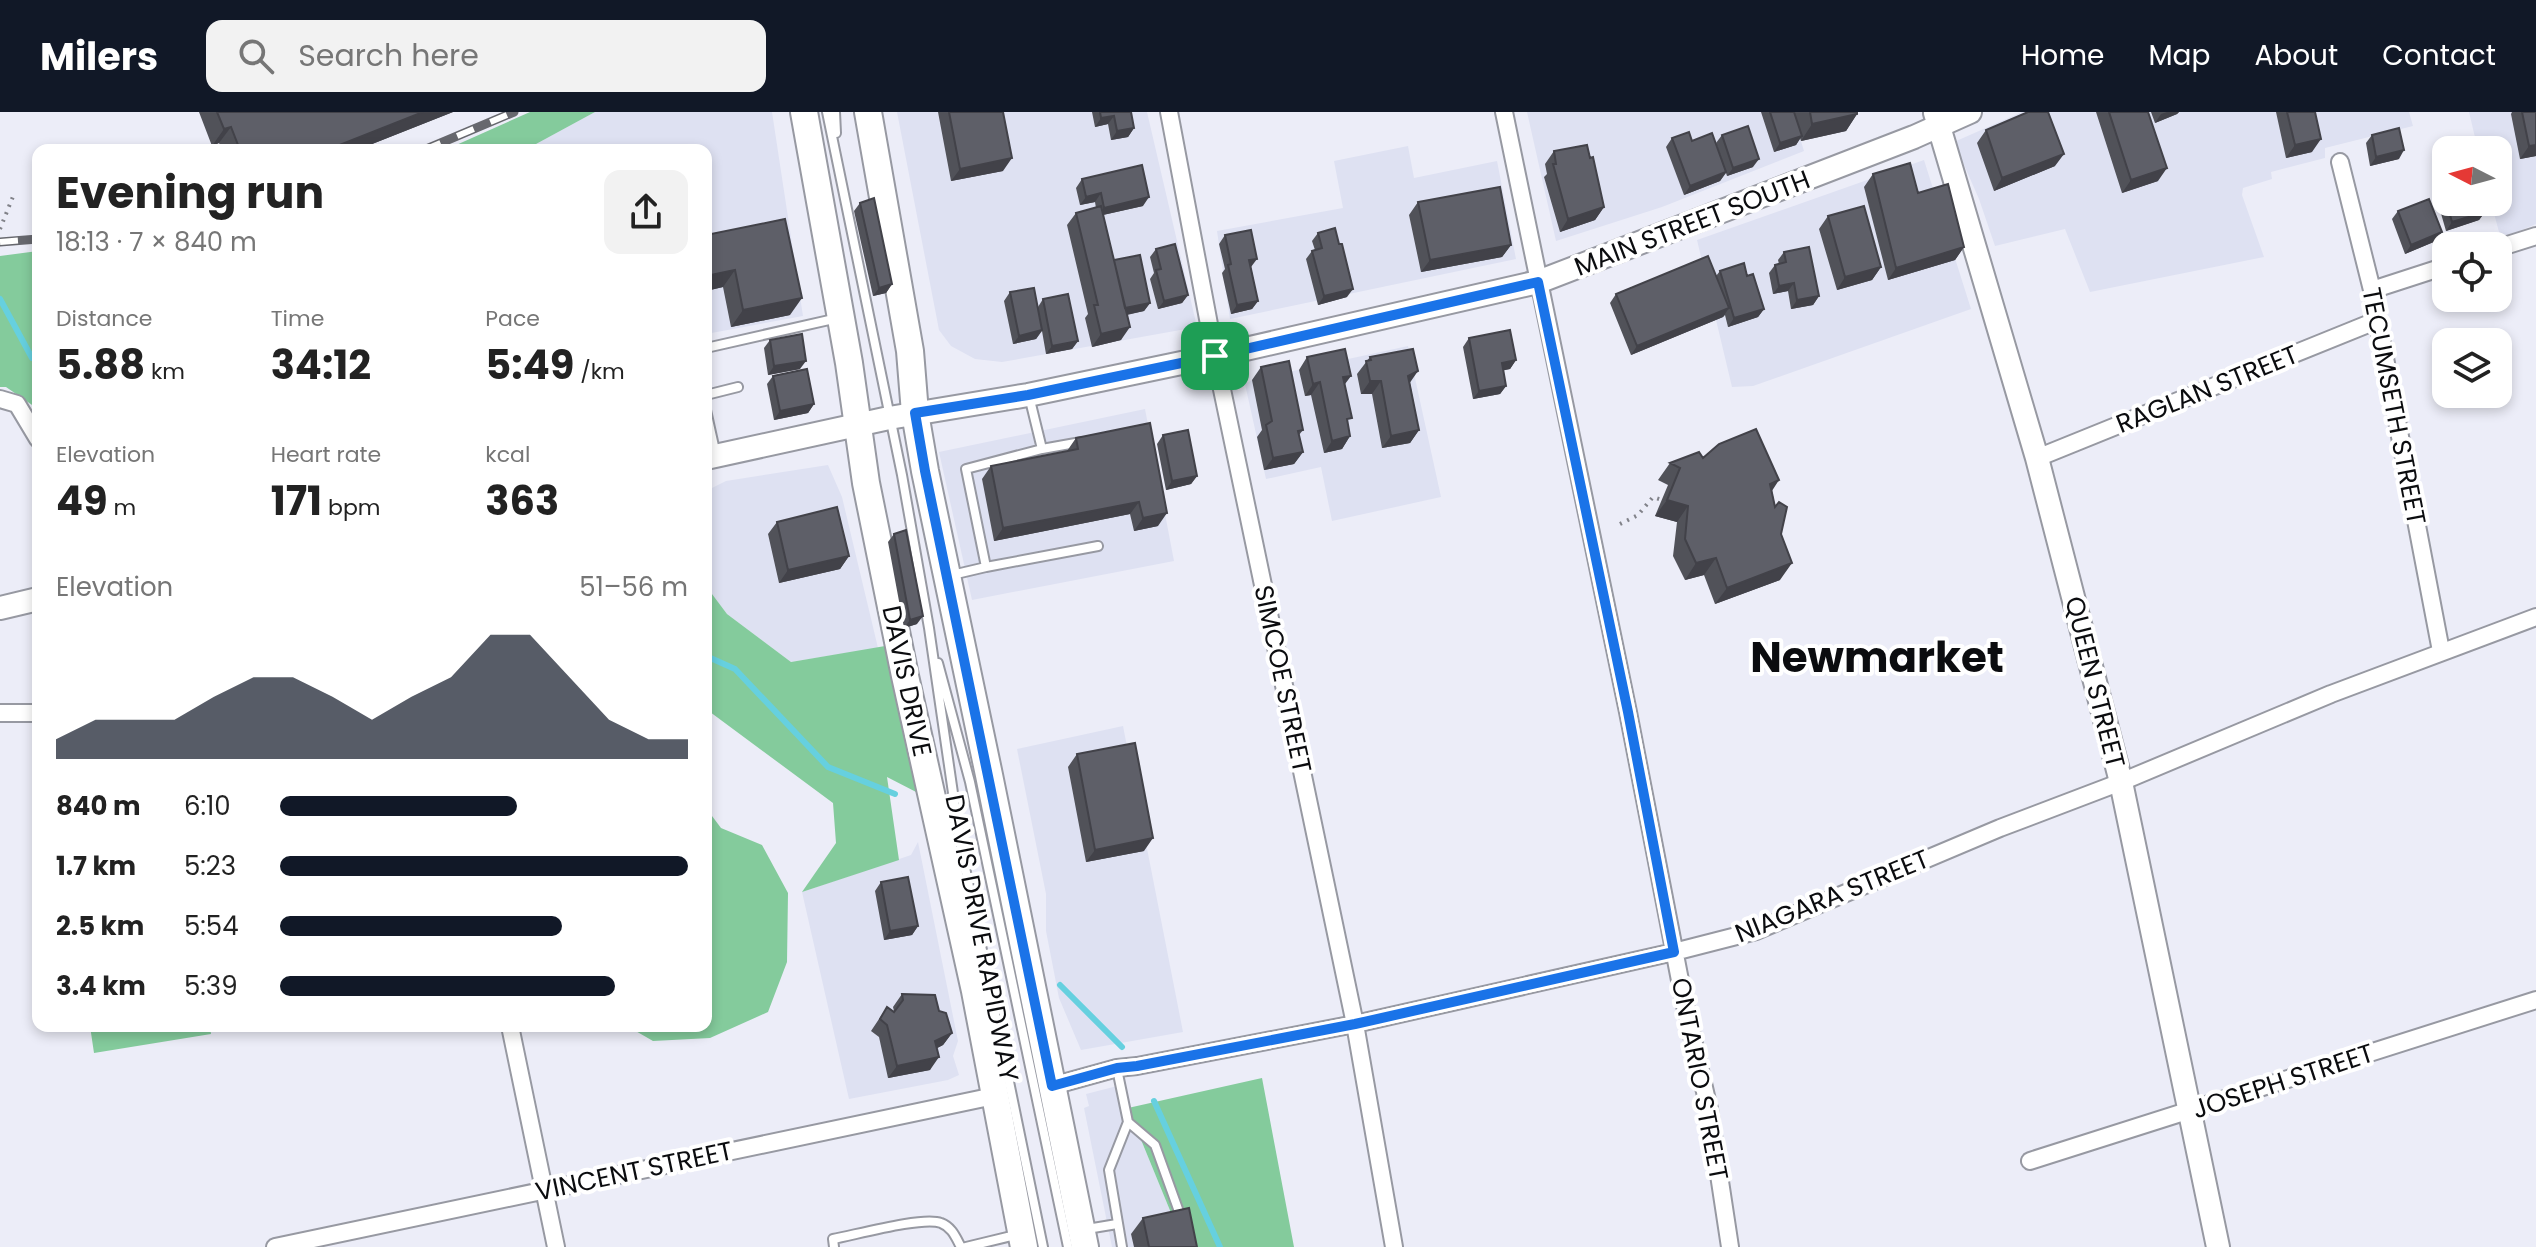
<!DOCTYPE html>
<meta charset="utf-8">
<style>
body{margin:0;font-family:Poppins,sans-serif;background:#f2f2f2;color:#222;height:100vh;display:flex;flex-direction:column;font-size:30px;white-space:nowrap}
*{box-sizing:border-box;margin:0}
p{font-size:26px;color:#767676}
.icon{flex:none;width:44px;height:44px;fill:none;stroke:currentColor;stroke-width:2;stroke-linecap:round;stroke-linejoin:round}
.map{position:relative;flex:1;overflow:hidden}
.side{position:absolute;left:32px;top:32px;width:680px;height:888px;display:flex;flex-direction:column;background:#fff;border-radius:16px;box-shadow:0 4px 12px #0003}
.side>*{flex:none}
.needle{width:52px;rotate:276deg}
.tools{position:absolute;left:2432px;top:24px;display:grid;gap:16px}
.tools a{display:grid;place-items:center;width:80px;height:80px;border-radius:16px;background:#fff;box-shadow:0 4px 12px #0003;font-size:40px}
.pin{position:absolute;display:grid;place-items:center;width:68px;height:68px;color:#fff;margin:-34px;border-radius:16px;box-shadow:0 4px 12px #0006}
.round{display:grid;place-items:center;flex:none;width:84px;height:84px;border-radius:16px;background:#f2f2f2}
.overview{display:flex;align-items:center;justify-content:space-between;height:136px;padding:0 24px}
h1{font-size:44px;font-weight:700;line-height:60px}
.stats{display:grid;grid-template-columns:repeat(3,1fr);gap:12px;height:136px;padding:8px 24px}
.stats div{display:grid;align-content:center}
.stats b{font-size:40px;font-weight:700}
.stats small{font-size:22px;font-weight:400}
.stats p{font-size:22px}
.chart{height:224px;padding:16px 24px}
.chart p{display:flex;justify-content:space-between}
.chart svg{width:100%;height:144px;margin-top:8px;fill:#111827;opacity:.7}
ul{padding:0 24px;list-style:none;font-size:26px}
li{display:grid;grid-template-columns:128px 96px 1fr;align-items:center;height:60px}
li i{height:20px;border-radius:10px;background:#111827}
header{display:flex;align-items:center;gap:48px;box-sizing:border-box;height:112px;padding:0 40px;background:#111827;color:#fff}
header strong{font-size:38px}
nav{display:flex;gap:44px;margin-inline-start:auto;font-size:28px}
.search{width:560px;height:72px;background:#f2f2f2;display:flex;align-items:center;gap:20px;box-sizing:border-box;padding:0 28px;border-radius:16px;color:#767676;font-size:30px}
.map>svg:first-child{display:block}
.built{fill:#dee1f2}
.forest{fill:#84cb9c}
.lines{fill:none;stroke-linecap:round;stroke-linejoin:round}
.stream{stroke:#66d0df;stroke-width:6}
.lane-casing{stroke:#9799a2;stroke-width:12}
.street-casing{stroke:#9799a2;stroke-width:20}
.secondary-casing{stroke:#9799a2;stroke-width:26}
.primary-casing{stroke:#9799a2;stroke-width:30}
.path{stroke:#818289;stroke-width:4;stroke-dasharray:2 6;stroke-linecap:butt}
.lane{stroke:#fff;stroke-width:8}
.street{stroke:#fff;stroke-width:16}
.secondary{stroke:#fff;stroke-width:22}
.primary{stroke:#fff;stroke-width:26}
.rail-casing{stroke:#67686e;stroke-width:9}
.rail{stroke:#fff;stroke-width:6;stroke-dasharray:18;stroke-linecap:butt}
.wall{fill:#515259}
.shaded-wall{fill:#424249}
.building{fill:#5e5f68;stroke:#424249;stroke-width:2}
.route-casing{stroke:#fff;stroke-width:16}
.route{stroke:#1a73e8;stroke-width:10}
.labels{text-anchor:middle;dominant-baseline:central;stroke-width:8;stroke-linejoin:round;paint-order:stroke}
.street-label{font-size:26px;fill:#0b0c0f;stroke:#fff}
.town-label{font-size:42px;font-weight:bold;fill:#0b0c0f;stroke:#fff}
</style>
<header>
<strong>Milers</strong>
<div class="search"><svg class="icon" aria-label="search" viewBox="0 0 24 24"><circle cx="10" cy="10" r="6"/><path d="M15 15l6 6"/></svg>Search here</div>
<nav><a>Home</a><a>Map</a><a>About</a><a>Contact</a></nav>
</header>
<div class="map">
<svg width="2536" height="1135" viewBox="0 0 2536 1135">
<rect width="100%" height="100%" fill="#ecedf8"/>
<path class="built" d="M595 0H772L803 204 706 222V38H525Z
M897 0H1147L1197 215 1002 250 975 247 951 234 939 218Z
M1527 0H1792L1804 39 1662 95 1556 129Z
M2022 0H2409L2413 14 2325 36V46L2271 60 2272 67 2243 76 2242 83 2264 145 2090 180 2065 117 1995 134 1979 87 1954 30Z
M2469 0H2536V112L2503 126 2499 120 2491 90H2498V38H2478Z
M1408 34 1414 66 1497 49 1516 147 1230 207 1217 119 1343 96 1334 49Z
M1924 48 1971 197 1753 274 1732 275 1697 128Z
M1408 234 1441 385 1332 409 1321 355 1266 367 1245 272 1252 268Z
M1145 297 1174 449 972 488 939 340Z
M828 353 842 385 878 536 791 550 727 502 706 474V379L726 369Z
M1123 614 1183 920 1081 938 1059 886 1046 819V782L1017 637Z
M918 730 958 929 953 944 959 963 948 968 849 987 802 780 911 743Z
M1125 972 1128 996 1185 1135H1112L1084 996 1089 994 1086 982Z"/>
<path class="forest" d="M530 0H595L525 38H445Z
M38 139V299L35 295 6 275H0V144Z
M706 474 727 502 791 550 891 533 920 682 887 665 899 748 802 780 836 731 833 691 706 597Z
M706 696 721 716 762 733 788 781 787 850 768 900 710 926 653 929 627 914H706Z
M90 914H210L211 922 94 941Z
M1262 966 1294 1135H1185L1128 996Z"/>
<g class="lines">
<path class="stream" d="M0 187 32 246 38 245
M706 544 735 557 828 655 895 682
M1060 873 1122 935
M1154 989 1220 1135"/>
<defs>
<path id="lane" d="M827 0 902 363 929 516 961 736 1043 1135
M835 0 836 21
M706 236 838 206
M706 283 738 275
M706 298 716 343
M1042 337 1081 330
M986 455 1098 434
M952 463 986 455 966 357 1042 337 1029 284
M938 551 970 670 1068 1135
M1117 957 1128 1010 1109 1058 1122 1135
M1128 1010 1155 1033 1182 1108
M1087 1117 1117 1112
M834 1135 833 1127C855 1123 923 1104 941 1111 952 1115 956 1126 961 1135
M966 1135 1020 1122"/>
<path id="street" d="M1169 0 1215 244 1355 912 1394 1135
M1504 0 1628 600 1684 889 1709 997 1730 1135
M2340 50 2372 178 2441 539
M2498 136 2536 124
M2372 178 2446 154
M0 287 17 292 38 327
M2037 346 2378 208
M0 601H38
M510 914 556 1135
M1052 974 1117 956 1137 954 1355 912 1674 840 1756 819 2000 716 2121 670 2331 582 2536 505
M2030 1049 2536 888
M275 1135 994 984"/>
<path id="secondary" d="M1935 1 2037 346 2121 670 2218 1135
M706 346 889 306 1028 283 1215 244 1538 170 1914 25 1970 0
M0 496 38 487"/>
<path id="primary" d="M804 0 849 251 866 371 905 564 975 879 1024 1135
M868 0 910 239 915 301 925 359 989 663 1085 1135"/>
</defs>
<use href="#lane" class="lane-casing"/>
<use href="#street" class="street-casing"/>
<use href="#secondary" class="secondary-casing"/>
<use href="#primary" class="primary-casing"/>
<path class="path" d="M0 117 14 82
M1620 412 1638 403 1653 385 1662 388"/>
<use href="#lane" class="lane"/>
<use href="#street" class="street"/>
<use href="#secondary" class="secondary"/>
<use href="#primary" class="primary"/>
<defs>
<path id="rail" d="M424 38 514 0
M0 130 38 127"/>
</defs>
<use href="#rail" class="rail-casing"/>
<use href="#rail" class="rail"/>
</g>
<path class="wall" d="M199 0H453L357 38H222L219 31 212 34Z
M938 0H1003V59L951 69Z
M1092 0H1131L1134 16 1128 25 1111 28 1108 12 1095 15Z
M1761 0H1857V2L1846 19 1801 29 1800 26 1796 33 1774 40Z
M2096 0H2148L2158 69 2122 81Z
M2151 0H2179L2177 2 2155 11Z
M2276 0H2315L2312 40 2286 46Z
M2512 0H2536V44L2520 47 2511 2Z
M1986 18 2055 54 1994 79 1977 31Z
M1722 23 1753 55 1727 64 1726 61 1720 69 1684 83 1666 35 1672 26 1692 29 1722 48 1716 31Z
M2372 23 2399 47 2370 54 2366 31Z
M1554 39 1590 46 1604 95 1595 108 1560 120 1544 65 1547 62 1545 52Z
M1873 62 1918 81 1964 135 1955 148 1888 168 1864 75Z
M1082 67 1143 94 1103 103 1114 148 1150 191 1144 199 1127 203 1121 228 1092 235 1085 206 1088 202 1067 113 1076 101 1096 96 1095 90 1080 93 1076 76Z
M2446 68V90L2485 100 2479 108 2446 119 2440 98 2443 93 2439 78Z
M1418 90 1511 133 1502 145 1421 160 1409 103Z
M860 91 892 172 886 181 873 184 854 99Z
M2398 99 2442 120 2436 129 2405 142 2392 107Z
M1828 104 1881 155 1872 168 1837 178 1819 117Z
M1318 121 1339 132 1347 185 1318 193 1306 147 1312 139 1315 138 1312 129Z
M706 123 790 203 731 215 723 175 706 179Z
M1225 123 1251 155 1258 189 1252 197 1231 202 1222 161 1225 157 1219 132Z
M1156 137 1188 183 1182 191 1158 197 1150 167 1154 161 1150 145Z
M1784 140 1819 184 1813 193 1791 197 1788 179 1773 182 1769 161 1775 153 1779 152 1778 148Z
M1720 159 1747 164 1764 197 1758 205 1728 215 1725 203 1723 205 1631 243 1610 191 1616 182 1716 164Z
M1010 180 1038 195 1043 187 1078 229 1072 237 1046 242 1042 219 1036 227 1013 232 1004 189Z
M1469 226 1516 248 1510 257 1503 258 1506 274 1500 282 1473 287 1463 235Z
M770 228 800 257 768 263 764 236Z
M1307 245 1345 273 1348 312 1350 324 1342 337 1324 341 1311 283 1305 284 1299 258Z
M1370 245 1410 271 1419 318 1410 331 1382 336 1372 282H1361L1357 262Z
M1261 255 1303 318 1299 323 1303 340 1294 352 1264 358 1257 325 1262 318 1252 268Z
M773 264 814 292 808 301 774 308 767 272Z
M1150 311 1158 414 1134 419 1130 402 994 429 982 367 991 354 1067 339 1076 326Z
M1163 323 1197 364 1191 372 1166 378 1157 332Z
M1703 346 1772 379 1781 422 1780 468 1715 492 1704 463 1685 468 1673 444 1677 410 1655 404 1668 373 1658 368 1670 351Z
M777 410 849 444 840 457 779 471 768 422Z
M894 422 917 512 904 516 888 430Z
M1077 642 1144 739 1086 750 1068 655Z
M881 770 918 814 912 823 884 828 875 779Z
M902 882 939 899 952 921 943 933 937 936 930 958 888 966 879 925 871 919 887 895 894 899 893 895Z
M1143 1106 1197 1135H1134L1131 1122Z"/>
<path class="shaded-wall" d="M423 0H453L357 38H327Z
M2167 0H2179L2177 2 2155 11 2161 2Z
M1857 2 1846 19 1801 29 1812 12Z
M1114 4 1108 12 1095 15 1101 6Z
M231 15 219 31 212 34 224 17Z
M1134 16 1128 25 1111 28 1117 19Z
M1802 24 1796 33 1774 40 1780 31Z
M2321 27 2312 40 2286 46 2295 33Z
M2536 33V44L2520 47 2529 34Z
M2404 38 2399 47 2370 54 2376 45Z
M2064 42 2055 54 1994 79 2002 66Z
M1012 46 1003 59 951 69 960 57Z
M1759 47 1753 55 1727 64 1733 56Z
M2167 56 2158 69 2122 81 2131 68Z
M1726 60 1720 69 1684 83 1690 74Z
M1101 81 1095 90 1080 93 1086 85Z
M1149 85 1143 94 1098 104 1104 96Z
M1604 95 1595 108 1560 120 1568 107Z
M2485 100 2479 108 2446 119 2452 110Z
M2442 120 2436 129 2405 142 2411 133Z
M1511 133 1502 145 1421 160 1430 148Z
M1964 135 1955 148 1888 168 1896 156Z
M1257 147 1251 155 1249 148Z
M1881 155 1872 168 1837 178 1845 165Z
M735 158 723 175 706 179V164Z
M1794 171 1788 179 1773 182 1779 174Z
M892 172 886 181 873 184 879 176Z
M1353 177 1347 185 1318 193 1324 184Z
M1188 183 1182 191 1158 197 1164 189Z
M1819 184 1813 193 1791 197 1797 188Z
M802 186 790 203 731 215 743 198Z
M1258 189 1252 197 1231 202 1237 193Z
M1150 191 1144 199 1115 205 1121 197Z
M1729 196 1723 205 1631 243 1637 234Z
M1764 197 1758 205 1728 215 1734 206Z
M1130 215 1121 228 1092 235 1101 222Z
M1042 218 1036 227 1013 232 1019 224Z
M1078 229 1072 237 1046 242 1052 234Z
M1516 248 1510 257 1496 260 1502 251Z
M806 249 800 257 768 263 774 254Z
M1418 259 1409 272 1408 264Z
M1351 264 1342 276 1343 265Z
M1370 269H1381L1372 282H1361Z
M1320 270 1311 283 1305 284 1313 272Z
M1506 274 1500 282 1473 287 1479 279Z
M814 292 808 301 774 308 780 299Z
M1419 318 1410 331 1382 336 1391 324Z
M1350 324 1342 337 1324 341 1332 329Z
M1303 340 1294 352 1264 358 1273 346Z
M1197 364 1191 372 1166 378 1172 369Z
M1779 368 1768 385 1770 372Z
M1667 388 1688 394 1677 410 1655 404Z
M1139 390 1130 402 994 429 1003 416Z
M1167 401 1158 414 1134 419 1143 406Z
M849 444 840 457 779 471 788 458Z
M1716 446 1704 463 1685 468 1696 451Z
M1792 451 1780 468 1715 492 1727 476Z
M923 504 917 512 904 516 910 508Z
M1153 726 1144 739 1086 750 1095 738Z
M918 814 912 823 884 828 890 819Z
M952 921 943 933 926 942 935 929Z
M939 945 930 958 888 966 897 954Z"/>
<path class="building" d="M217 0H423L327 38H240L231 15 224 17Z
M949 0H1003L1012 46 960 57Z
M1100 0H1131L1134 16 1117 19 1114 4 1101 6Z
M1770 0H1794L1802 24 1780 31Z
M1810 0H1857V2L1812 12Z
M2028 0H2048L2064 42 2002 66 1986 18Z
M2109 0H2148L2167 56 2131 68Z
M2287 0H2315L2321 27 2295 33Z
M2522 0H2536V33L2529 34Z
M1748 14 1759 47 1733 56 1722 23Z
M2399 16 2404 38 2376 45 2372 23Z
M1689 20 1692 29 1712 21 1726 60 1690 74 1672 26Z
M1587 33 1590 46 1593 45 1604 95 1568 107 1553 52H1556L1554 39Z
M1910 51 1918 81 1948 72 1964 135 1896 156 1873 62Z
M1142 53 1149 85 1104 96 1101 81 1086 85 1082 67Z
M1500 75 1511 133 1430 148 1418 90Z
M874 86 892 172 879 176 860 91Z
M2429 87 2442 120 2411 133 2398 99Z
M2446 89 2482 90 2485 100 2452 110Z
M1101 94 1130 215 1101 222 1094 193H1098L1076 101Z
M1864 94 1881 155 1845 165 1828 104Z
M785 107 802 186 743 198 735 158 706 164V123Z
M1335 116 1339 132H1342L1353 177 1324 184 1312 139 1322 136 1318 121Z
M1251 118 1257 147 1249 148 1258 189 1237 193 1228 153 1231 152 1225 123Z
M1175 132 1188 183 1164 189 1156 158 1161 157 1156 137Z
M1809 135 1819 184 1797 188 1794 171 1779 174 1775 153 1786 150 1784 140Z
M1140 143 1150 191 1125 196 1114 148Z
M1708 144 1729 196 1637 234 1616 182Z
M1744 151 1747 164 1753 162 1764 197 1734 206 1720 159Z
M1034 176 1042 218 1019 224 1010 180Z
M1068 182 1078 229 1052 234 1043 187Z
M1510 218 1516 248 1502 251 1506 274 1479 279 1469 226Z
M802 222 806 249 774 254 770 228Z
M1345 237 1351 264 1343 265 1352 306 1347 307 1350 324 1332 329 1320 270 1313 272 1307 245Z
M1413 237 1418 259 1408 264 1419 318 1391 324 1381 269H1370L1366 249 1371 248 1370 245Z
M1289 249 1303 318 1298 319 1303 340 1273 346 1266 313 1272 309 1261 255Z
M807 257 814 292 780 299 773 264Z
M1150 311 1167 401 1143 406 1139 390 1003 416 991 354 1078 337 1076 326Z
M1756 317 1779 368 1770 372 1775 395 1779 390 1787 395 1781 422 1792 451 1727 476 1716 446 1696 451 1685 427 1688 394 1667 388 1680 356 1670 351 1699 340 1703 346 1719 332Z
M1188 318 1197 364 1172 369 1163 323Z
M837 395 849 444 788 458 777 410Z
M906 418 923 504 910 508 894 422Z
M1135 631 1153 726 1095 738 1077 642Z
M908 765 918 814 890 819 881 770Z
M902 882 935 883 939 899 946 901 952 921 935 929 939 945 897 954 887 913 880 907 887 895 894 900 903 888Z
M1189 1096 1197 1135H1149L1143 1106Z"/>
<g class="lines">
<defs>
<path id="route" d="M1538 170 1628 600 1674 840 1355 912 1137 954 1117 956 1052 974 925 359 915 301 1028 283 1215 244Z"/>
</defs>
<use href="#route" class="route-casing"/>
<use href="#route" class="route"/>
</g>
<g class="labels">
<g class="street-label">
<text transform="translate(1692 111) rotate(-21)">MAIN STREET SOUTH</text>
<text transform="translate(2207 277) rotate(-22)">RAGLAN STREET</text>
<text transform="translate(2394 294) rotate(79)">TECUMSETH STREET</text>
<text transform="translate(1283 567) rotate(78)">SIMCOE STREET</text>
<text transform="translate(907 569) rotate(78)">DAVIS DRIVE</text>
<text transform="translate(2095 570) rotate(76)">QUEEN STREET</text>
<text transform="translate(1832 784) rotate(-22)">NIAGARA STREET</text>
<text transform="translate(982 826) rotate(79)">DAVIS DRIVE RAPIDWAY</text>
<text transform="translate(1700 967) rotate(79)">ONTARIO STREET</text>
<text transform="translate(2283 969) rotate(-18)">JOSEPH STREET</text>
<text transform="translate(634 1059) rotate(-12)">VINCENT STREET</text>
</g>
<g class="town-label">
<text x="1877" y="545">Newmarket</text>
</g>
</g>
</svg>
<div class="tools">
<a><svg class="needle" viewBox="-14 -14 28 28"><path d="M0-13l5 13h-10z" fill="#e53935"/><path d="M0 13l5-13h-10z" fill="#767676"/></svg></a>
<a><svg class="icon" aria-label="locate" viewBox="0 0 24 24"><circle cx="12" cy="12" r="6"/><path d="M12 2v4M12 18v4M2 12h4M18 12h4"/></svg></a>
<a><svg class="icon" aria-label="layers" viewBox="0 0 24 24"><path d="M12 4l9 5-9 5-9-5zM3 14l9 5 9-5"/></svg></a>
</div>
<div class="pin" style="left:1215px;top:244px;background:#1e9e55"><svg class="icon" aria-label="arrive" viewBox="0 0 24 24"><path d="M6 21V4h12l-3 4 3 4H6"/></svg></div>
<section class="side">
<div class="overview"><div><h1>Evening run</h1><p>18:13 · 7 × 840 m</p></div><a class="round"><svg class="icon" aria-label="share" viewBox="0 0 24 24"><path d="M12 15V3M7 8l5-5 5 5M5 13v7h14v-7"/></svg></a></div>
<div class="stats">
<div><p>Distance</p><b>5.88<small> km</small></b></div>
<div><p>Time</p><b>34:12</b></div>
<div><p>Pace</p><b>5:49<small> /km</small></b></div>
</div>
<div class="stats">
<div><p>Elevation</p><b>49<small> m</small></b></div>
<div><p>Heart rate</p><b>171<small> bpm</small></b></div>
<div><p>kcal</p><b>363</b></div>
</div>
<div class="chart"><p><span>Elevation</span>51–56 m</p>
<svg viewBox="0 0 160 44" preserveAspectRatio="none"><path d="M0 44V38L10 32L20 32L30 32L40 25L50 19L60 19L70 25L80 32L90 25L100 19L110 6L120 6L130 19L140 32L150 38L160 38V44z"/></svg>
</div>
<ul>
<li><b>840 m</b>6:10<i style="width:58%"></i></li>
<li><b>1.7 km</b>5:23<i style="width:100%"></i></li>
<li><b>2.5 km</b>5:54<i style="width:69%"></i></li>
<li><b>3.4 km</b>5:39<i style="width:82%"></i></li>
</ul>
</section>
</div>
